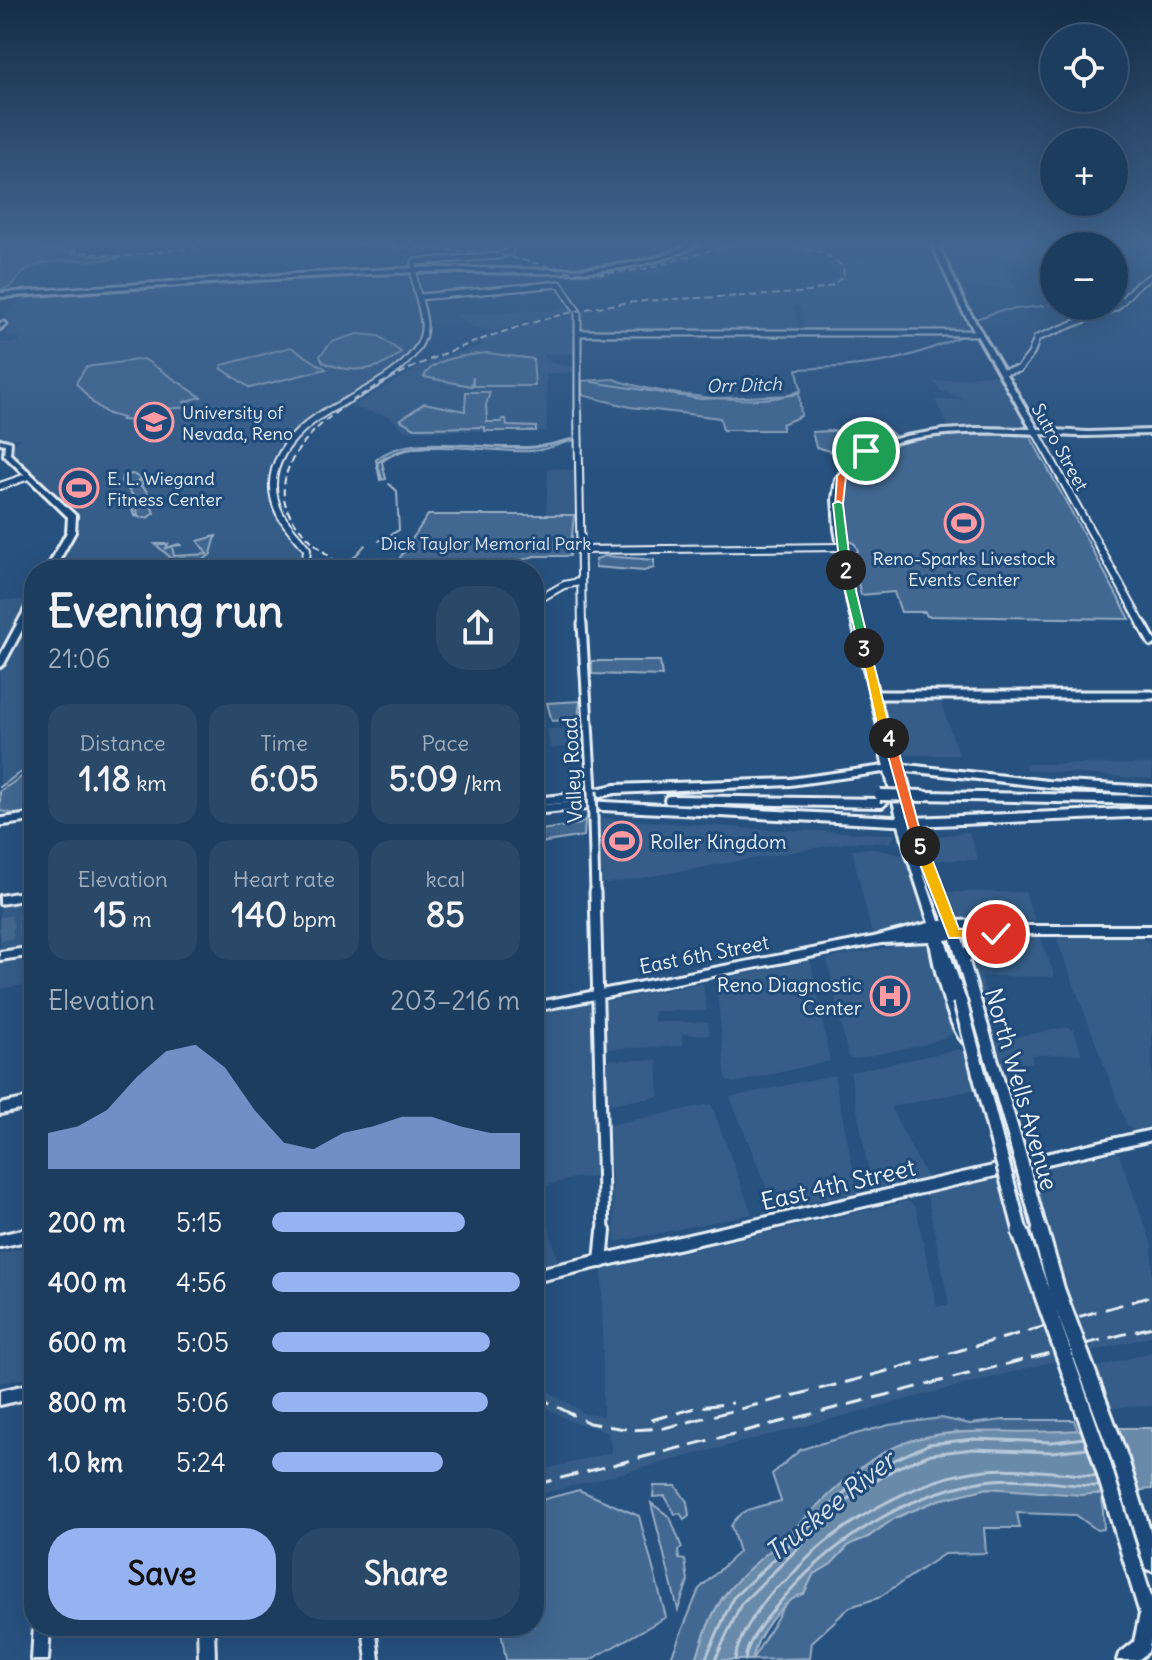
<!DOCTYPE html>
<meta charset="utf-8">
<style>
body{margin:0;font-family:Delius,sans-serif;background:#2a4868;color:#f1f3f6;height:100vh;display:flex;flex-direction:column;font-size:30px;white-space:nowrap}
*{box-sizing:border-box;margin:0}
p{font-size:26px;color:#a0aebd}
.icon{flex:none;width:44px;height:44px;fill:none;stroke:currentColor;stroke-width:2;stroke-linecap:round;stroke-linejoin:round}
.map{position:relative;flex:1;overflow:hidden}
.side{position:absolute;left:24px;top:560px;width:520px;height:1076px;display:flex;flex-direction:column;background:#1d3d5f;border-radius:32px;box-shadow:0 8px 32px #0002,0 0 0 2px #3b5674}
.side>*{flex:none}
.buttons{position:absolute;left:1040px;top:24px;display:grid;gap:16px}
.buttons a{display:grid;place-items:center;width:88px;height:88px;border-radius:50%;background:#1d3d5f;box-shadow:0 8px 32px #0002,0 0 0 2px #3b5674;font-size:40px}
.pin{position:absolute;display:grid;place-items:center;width:68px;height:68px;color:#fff;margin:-34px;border:4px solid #fff;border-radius:50%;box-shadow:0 2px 8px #0007}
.km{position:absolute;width:40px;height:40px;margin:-20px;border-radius:50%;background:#222;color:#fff;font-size:22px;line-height:40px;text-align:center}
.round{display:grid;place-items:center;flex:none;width:84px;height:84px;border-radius:32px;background:#2a4868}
.head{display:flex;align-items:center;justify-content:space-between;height:136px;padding:0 24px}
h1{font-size:44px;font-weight:800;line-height:60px}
.figures{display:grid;grid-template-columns:repeat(3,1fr);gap:12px;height:136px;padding:8px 24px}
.figures div{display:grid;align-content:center;border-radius:20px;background:#2a4868;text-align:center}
.figures b{font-size:34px;font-weight:800}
.figures small{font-size:22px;font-weight:400}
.figures p{font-size:22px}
.chart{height:224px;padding:16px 24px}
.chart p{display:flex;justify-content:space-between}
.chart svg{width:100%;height:144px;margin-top:8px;fill:#95b2f1;opacity:.7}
.primary-button{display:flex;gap:16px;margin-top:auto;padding:16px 24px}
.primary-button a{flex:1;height:92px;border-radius:32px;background:#95b2f1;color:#111;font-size:32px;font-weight:800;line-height:92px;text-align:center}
.primary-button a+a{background:#2a4868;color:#f1f3f6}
ul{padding:0 24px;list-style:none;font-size:26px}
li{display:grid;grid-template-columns:128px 96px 1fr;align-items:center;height:60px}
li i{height:20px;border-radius:10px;background:#95b2f1}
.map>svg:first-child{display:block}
.built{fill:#355d88}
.green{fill:#436891;stroke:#96acc4;stroke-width:2}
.water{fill:#6b8aaa;stroke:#9db3c9;stroke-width:2}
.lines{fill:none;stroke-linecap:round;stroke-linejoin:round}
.shore{stroke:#b6c8d9;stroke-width:3}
.stream{stroke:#9db3c9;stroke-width:2}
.highway-tunnel{stroke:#446991;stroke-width:13;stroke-dasharray:13 6;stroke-linecap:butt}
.minor-far4-casing{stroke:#e8f1f8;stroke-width:9}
.minor-far3-casing{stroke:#e8f1f8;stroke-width:10}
.minor-far2-casing{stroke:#e8f1f8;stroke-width:13}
.minor-far1-casing{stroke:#e8f1f8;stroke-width:15}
.minor-casing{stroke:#e8f1f8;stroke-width:18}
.major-casing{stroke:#e8f1f8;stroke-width:6}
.highway-casing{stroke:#e8f1f8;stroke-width:6}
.minor-far4{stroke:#1f4a7a;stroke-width:5}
.minor-far3{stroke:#1f4a7a;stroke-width:6}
.minor-far2{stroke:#1f4a7a;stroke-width:7}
.minor-far1{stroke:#1f4a7a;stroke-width:9}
.minor{stroke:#1f4a7a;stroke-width:12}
.major{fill:#1f4a7a;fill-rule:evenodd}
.highway{fill:#1f4a7a;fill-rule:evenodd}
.rail-far1{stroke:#e8f1f8;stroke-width:2;stroke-dasharray:7 4;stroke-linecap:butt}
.rail{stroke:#e8f1f8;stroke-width:3;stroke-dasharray:18 9;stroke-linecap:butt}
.minor-bridge-casing{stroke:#e8f1f8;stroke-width:13;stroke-linecap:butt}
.major-bridge-far1-casing{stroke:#e8f1f8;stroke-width:18;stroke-linecap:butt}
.major-bridge-casing{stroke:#e8f1f8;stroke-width:21;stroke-linecap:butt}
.highway-bridge-casing{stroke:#e8f1f8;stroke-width:16;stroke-linecap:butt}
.minor-bridge{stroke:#1f4a7a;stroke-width:7}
.major-bridge-far1{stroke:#1f4a7a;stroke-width:12}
.major-bridge{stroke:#1f4a7a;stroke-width:15}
.highway-bridge{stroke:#1f4a7a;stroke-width:10}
.split-1{fill:#f0652b;stroke:#fff;stroke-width:2}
.split-2{fill:#22a559;stroke:#fff;stroke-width:2}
.split-3{fill:#22a559;stroke:#fff;stroke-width:2}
.split-4{fill:#f5b400;stroke:#fff;stroke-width:2}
.split-5{fill:#f0652b;stroke:#fff;stroke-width:2}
.split-6{fill:#f5b400;stroke:#fff;stroke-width:2}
.labels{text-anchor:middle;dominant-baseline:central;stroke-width:6;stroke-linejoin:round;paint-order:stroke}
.far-water-label{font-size:18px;font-style:italic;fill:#d5e2ec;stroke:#1f4a7a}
.far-poi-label{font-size:18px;fill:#e8f1f8;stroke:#1f4a7a;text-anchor:start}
.far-street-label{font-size:18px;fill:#e8f1f8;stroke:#1f4a7a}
.far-park-label{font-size:18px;fill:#d8e3ee;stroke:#1f4a7a}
.street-label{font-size:20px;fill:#e8f1f8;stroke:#1f4a7a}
.poi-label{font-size:20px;fill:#e8f1f8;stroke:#1f4a7a;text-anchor:start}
.near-street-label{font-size:24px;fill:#e8f1f8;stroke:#1f4a7a}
.near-water-label{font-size:26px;font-style:italic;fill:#d5e2ec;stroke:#1f4a7a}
</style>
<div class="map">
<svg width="1152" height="1660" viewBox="0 0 1152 1660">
<rect width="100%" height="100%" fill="#27517f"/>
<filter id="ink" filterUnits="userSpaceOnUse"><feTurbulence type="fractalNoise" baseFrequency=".0125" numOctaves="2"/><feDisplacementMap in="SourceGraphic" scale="16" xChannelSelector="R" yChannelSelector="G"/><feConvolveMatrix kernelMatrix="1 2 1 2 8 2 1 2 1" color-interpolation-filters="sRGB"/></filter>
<g filter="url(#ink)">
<path class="built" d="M705 244H799L842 259H936L968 323 962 332 807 331 798 306 792 305 798 329 793 332 581 330 580 311 655 299 799 292 824 287 840 275 837 264 820 254 772 245 718 248 668 264 664 272 598 277 552 271 558 282 424 294 419 276 575 270 630 271 695 252Z
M937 244H1108L1110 246H1054V259H997L1016 288H958Z
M406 273 411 274 422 329 420 342 396 367 306 423 271 475 269 494 282 524 304 552 302 570H57L79 527V514L8 451 20 438 0 439V343L19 342V337L6 336 9 320 6 316 23 296Z
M571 308 572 311 497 330 473 328 457 315Z
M575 313 574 354H547L544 357 552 363 574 367V372L546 374 547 431H405L389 416 350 407 429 361 482 346V340L503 332Z
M986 375H998L1026 428 950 429 935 400 965 399 941 391 934 382Z
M548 468 574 470V515H546Z
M0 600H34V813L0 818Z
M889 700H940L959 755H901L884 702Z
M580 727 582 744 550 749 547 729Z
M1024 764H1152V779L1027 770Z
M601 818 759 829 896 834 890 843 850 842 607 884 602 882Z
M969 832 978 860H930L924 838Z
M870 848 910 857 926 923 872 935 852 850Z
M943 892H1025L1035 921 960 920 950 912Z
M34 897V947L0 952V904Z
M1062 935H1136L1148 941 1152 950V1126L1134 1130 1127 1126 1057 940Z
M1000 936 1040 937 1055 977 981 976 995 1022 1004 1021 1006 1025 987 1029 970 956 987 938Z
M914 942 926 944 935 954 956 1033 926 1044 855 1059 848 1057 827 959Z
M34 954V983L0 989V960Z
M811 961 830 1061 734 1083 726 1080 716 980Z
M703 983 707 1011H654V1022H708L710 1035 682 1034 683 1046 605 1049 606 1001Z
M587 1004 591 1007 595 1177 574 1178 539 1188 558 1262 534 1267V1014Z
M1067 1027 1074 1030 1082 1054 1032 1055 1033 1063H996L990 1042Z
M961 1049 977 1075 979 1089 890 1107 927 1178 876 1188 871 1183 850 1072Z
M605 1060H657L659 1097 608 1104Z
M834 1075 858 1192 775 1209 730 1097Z
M711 1104 752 1214 615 1242 609 1125Z
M1115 1153 1119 1154 1152 1245V1336L534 1496V1472L612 1452 608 1432 570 1421 534 1401V1382L585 1414 603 1416 602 1270 908 1201 916 1208 937 1307 949 1304 927 1195 1001 1179 1017 1227 1032 1224 1019 1174Z
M34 1246V1376L0 1383V1253Z
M1152 1352V1406L1106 1408 1094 1368Z"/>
<path class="green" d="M0 244H47L44 250 121 258C93 264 57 255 30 268 18 274 15 288 0 290Z
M358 334 379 336 401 352C382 372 348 374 323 362L320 356 331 342Z
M291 347 326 369 250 388 221 368 222 365Z
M487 353 533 359 535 386H473V377L471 386 424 377C433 357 468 355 487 353Z
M144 359 201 397 184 402 189 407 165 409V416L156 419 159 422 121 420 123 418 108 414 92 402 76 383 86 367Z
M614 379C651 394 765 409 799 391L801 416 782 424V430H723L720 418 630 407 582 395V381Z
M466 392H490L486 405 487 422H502V419H506L507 426 536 427V431H485V427L415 428 400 420 424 403 465 411Z
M881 423 895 436 848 457 816 447 812 432 869 429 868 424Z
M1030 436 1130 619 927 616 925 612H901L894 592 861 595 851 555 858 551 855 544 849 541C848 524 841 495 848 480 871 428 983 433 1030 436Z
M567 440H574C560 444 546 450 531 451 492 454 413 434 382 462L386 479 380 480 376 460C408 430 490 451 530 448 542 447 555 443 567 440Z
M133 474 141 479 136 482 144 480 141 486 146 490 154 513 147 518 134 516 130 502 135 515H138L132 494 121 482 122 476Z
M428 515H574L570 556H534L494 570H405L399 559Z
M216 536 211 554 194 568 177 563 155 544H168L166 548 179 544 182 545 172 546 174 556 207 554 198 541Z
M605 556 654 560V568L644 571 595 567 596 559Z
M592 661H660L662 676 592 674Z
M580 701 578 719 552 721 547 703Z
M34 774V810L17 814 0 811V791L25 775Z
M585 820 584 836 534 844V831L580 824Z
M941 1418 970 1424 1004 1420H1074L1078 1431C1027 1438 976 1425 926 1437 867 1451 830 1495 788 1535 769 1554 743 1572 726 1593 711 1612 703 1638 696 1660H670L699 1589 739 1552 731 1526C741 1507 762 1506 781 1501L772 1474 800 1450 815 1445 889 1425Z
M654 1486H676L687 1502 689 1515 684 1519 680 1513 675 1514 665 1496 653 1497Z
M988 1488 1102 1494 1104 1529 1097 1530 1076 1515 1017 1513 1020 1528H984L986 1553 944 1554 878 1598 850 1607 812 1642 810 1658 752 1660 787 1601 804 1593 813 1575 831 1564 850 1544 868 1537 895 1518 938 1500Z
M579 1490 639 1516 666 1617 590 1660H506L500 1626H534V1502Z
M651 1503 670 1517 682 1548 678 1550 679 1559 685 1560 688 1581 678 1610Z"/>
<path class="water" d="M1099 1428H1152V1489L1081 1495 988 1488 938 1500 895 1518 868 1537 850 1544 831 1564 813 1575 804 1594C782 1599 756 1637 752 1660H696C703 1638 711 1613 726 1594 742 1572 767 1554 788 1535 829 1497 869 1446 930 1436 986 1427 1042 1436 1099 1428Z"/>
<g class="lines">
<path class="shore" d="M705 1660 733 1598 864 1474 929 1444 973 1439 1052 1442 1084 1438
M715 1660 741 1604 848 1499 896 1468 931 1454 973 1449 1052 1452 1087 1448
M735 1660C738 1636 757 1610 773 1591 778 1585 786 1582 791 1576 834 1525 917 1477 986 1470 1021 1467 1061 1474 1096 1476
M745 1660C747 1641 763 1623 775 1608 827 1544 901 1495 984 1481 1022 1475 1061 1486 1099 1486"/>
<path class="stream" d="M1117 269 1125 261
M1050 304 1054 303
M976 319 999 311 1043 306
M592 382 701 399 793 395 801 391 797 369C866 366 897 365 961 336
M382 479 377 463C427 425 508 462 572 439
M379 541 399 530 397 491 389 484
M353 570 351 561 365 545
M20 773 34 772
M0 787 18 774"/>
<path class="highway-tunnel" d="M0 924 34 918
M0 934 34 929"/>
<defs>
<path id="minor-far4" d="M419 297 560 284 578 312V413
M578 333H979
M1002 372 1019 369 1031 354 1037 338 1117 307 1136 286 1152 276
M324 413C355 395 428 365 424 323 422 301 411 284 415 262L498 256 509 252 513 244"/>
<path id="minor-far3" d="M578 411 582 626
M1036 432 1143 626
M0 486 29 476
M578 550 841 547
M305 570 307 549C298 537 287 527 280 514 258 469 291 433 327 411
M534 602 564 585 579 582"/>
<path id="minor-far2" d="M582 624 592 791
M1142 624 1152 642
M874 695H1152
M593 819 595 894
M0 822 34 817"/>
<path id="minor-far1" d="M595 892 604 1233"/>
<path id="minor" d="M0 1241 34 1233
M601 1261 604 1231
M369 1626 373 1660"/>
<path id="major" d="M691 244H698C625 286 500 269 417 272 278 277 139 288 0 297V293C140 285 280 273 420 268 500 266 584 278 662 256 672 253 681 248 691 244Z
M932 244H938L966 306 1038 429 1088 432 1152 430V434C1128 434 1103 436 1079 436 1024 434 872 418 844 478 839 488 841 503 842 514 846 588 869 662 889 733L897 742 929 861 954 921 996 920 1023 926H1152V934H1023L992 936 976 950 969 962 1022 1143 1020 1147 1016 1148 1012 1147 1010 1143 951 939 945 940 966 1001 964 1004 960 1005 956 1004 962 1021 975 1041 973 1044C971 1045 969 1046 967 1045 950 1039 932 958 930 941L881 943 534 1011V1003L874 937 929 923 906 852 882 759 880 734 848 604 835 529 833 499 836 479 852 458 875 445 906 436 943 430 978 428 1031 429 960 306ZM892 758 918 858 916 852ZM920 864 944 921H939ZM996 928 958 931V929ZM977 937 968 944 965 949 962 938Z
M3 322 6 324 0 329V324Z
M0 439 11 442 10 454 76 516 75 532 54 570H46L67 532 68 517 4 455 5 444 0 443Z
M31 598H34V608L4 664 0 667V656Z
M34 890V898L0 904V896Z
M34 947V955L0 960V952Z
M34 1097V1107L0 1114V1104Z
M1152 1130V1140L534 1282V1270Z
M34 1383V1397L0 1405V1391Z
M1100 1448 1105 1451 1108 1456 1152 1600V1635L1148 1652 1138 1660H1117L1119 1654 1134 1642 1140 1614 1092 1456 1095 1451Z
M1119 1448 1124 1451 1127 1456 1152 1537V1571L1146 1569 1144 1563 1111 1456 1114 1451Z
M34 1625 50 1626 48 1660H32Z
M198 1626H214L215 1660H199Z"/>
<path id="highway" d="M898 764 1048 781 1152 787V795L1048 787 898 770 790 785 615 793 580 801 534 806V798L573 794 615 785 790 779Z
M924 792 1152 796V804L920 799 919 796Z
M670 796 882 799 887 803 882 807 666 803 665 800 666 797Z
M585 801 913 818 1152 808V816L913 826 583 809 534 814V806Z"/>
</defs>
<use href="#minor-far4" class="minor-far4-casing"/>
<use href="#minor-far3" class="minor-far3-casing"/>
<use href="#minor-far2" class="minor-far2-casing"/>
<use href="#minor-far1" class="minor-far1-casing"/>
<use href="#minor" class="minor-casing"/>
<use href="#major" class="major-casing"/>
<use href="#highway" class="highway-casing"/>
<use href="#minor-far4" class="minor-far4"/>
<use href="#minor-far3" class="minor-far3"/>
<use href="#minor-far2" class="minor-far2"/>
<use href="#minor-far1" class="minor-far1"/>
<use href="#minor" class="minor"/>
<use href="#major" class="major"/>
<use href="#highway" class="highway"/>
<path class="rail-far1" d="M27 244 120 257 219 244
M347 244 494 253 566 271 602 274 645 269 733 244
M345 570C325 551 287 527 284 497 275 398 516 322 592 308 663 295 737 299 809 292L831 286 844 276 843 266 821 252 781 244"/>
<path class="rail" d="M534 1395 589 1423 631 1430 664 1428 855 1380 1152 1296
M651 1420 699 1407 733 1403
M534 1485 1152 1327
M23 1615 34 1612"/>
<defs>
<path id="minor-bridge" d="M592 791 593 819"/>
<path id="major-bridge-far1" d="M960 1001 1021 1233
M1016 1143 1041 1233"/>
<path id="major-bridge" d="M1020 1231 1100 1456
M1040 1231 1057 1291 1119 1456"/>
<path id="highway-bridge" d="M880 795 924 796"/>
</defs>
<use href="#minor-bridge" class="minor-bridge-casing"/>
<use href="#major-bridge-far1" class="major-bridge-far1-casing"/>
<use href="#major-bridge" class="major-bridge-casing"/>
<use href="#highway-bridge" class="highway-bridge-casing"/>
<use href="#minor-bridge" class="minor-bridge"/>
<use href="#major-bridge-far1" class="major-bridge-far1"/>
<use href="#major-bridge" class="major-bridge"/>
<use href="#highway-bridge" class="highway-bridge"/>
</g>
</g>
<linearGradient id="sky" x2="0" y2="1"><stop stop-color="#152d46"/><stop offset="0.51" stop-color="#416590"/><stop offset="1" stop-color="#416590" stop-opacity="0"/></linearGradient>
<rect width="1152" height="476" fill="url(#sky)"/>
<path class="split-1" d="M863 449 871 451 846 476 843 504 835 506 837 476Z"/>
<path class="split-2" d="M838 501 843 504 851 570 846 573 840 570 833 504Z"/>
<path class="split-3" d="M846 567 851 570 870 648 864 651 859 648 840 570Z"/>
<path class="split-4" d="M860 645 870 648 893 741H885L879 734Z"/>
<path class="split-5" d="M889 734 895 738 925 849 913 846 883 738Z"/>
<path class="split-6" d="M915 843 927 846 959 929 996 928 1003 934 1001 937 949 938 913 846Z"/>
<defs>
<symbol id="university-ring" viewBox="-11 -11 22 22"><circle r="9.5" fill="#1f4a7a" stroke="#ff9aa2" stroke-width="1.5"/><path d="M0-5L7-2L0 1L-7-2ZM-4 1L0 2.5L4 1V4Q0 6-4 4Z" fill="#ff9aa2"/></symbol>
<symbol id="stadium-ring" viewBox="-11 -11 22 22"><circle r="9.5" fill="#1f4a7a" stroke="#ff9aa2" stroke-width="1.5"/><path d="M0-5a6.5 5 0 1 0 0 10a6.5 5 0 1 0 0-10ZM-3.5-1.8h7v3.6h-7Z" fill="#ff9aa2"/></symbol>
<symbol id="hospital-ring" viewBox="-11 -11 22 22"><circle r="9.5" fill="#1f4a7a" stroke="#ff9aa2" stroke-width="1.5"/><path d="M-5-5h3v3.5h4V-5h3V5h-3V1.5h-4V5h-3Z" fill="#ff9aa2"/></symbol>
</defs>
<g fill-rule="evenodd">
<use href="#university-ring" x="132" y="400" width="44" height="44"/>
<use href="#stadium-ring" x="57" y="466" width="44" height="44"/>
<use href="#stadium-ring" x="942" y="501" width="44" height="44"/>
<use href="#stadium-ring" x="600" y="819" width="44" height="44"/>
<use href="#hospital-ring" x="868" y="974" width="44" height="44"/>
</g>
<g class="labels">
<g class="far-water-label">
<text transform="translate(744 385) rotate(-2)">Orr Ditch</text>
</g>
<g class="far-poi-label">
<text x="182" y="412">University of<tspan x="182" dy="21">Nevada, Reno</tspan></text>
<text x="107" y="478">E. L. Wiegand<tspan x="107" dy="21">Fitness Center</tspan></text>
<text x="964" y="558" text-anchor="middle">Reno-Sparks Livestock<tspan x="964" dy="21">Events Center</tspan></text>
</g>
<g class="far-street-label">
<text transform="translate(1060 447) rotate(61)">Sutro Street</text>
</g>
<g class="far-park-label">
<text x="486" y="543">Dick Taylor Memorial Park</text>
</g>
<g class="street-label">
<text transform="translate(572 770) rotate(-93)">Valley Road</text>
<text transform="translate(704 954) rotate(-11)">East 6th Street</text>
</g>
<g class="poi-label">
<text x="650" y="841">Roller Kingdom</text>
<text x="862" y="984" text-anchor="end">Reno Diagnostic<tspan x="862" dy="23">Center</tspan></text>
</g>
<g class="near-street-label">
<text transform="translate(1022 1089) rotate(74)">North Wells Avenue</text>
<text transform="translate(838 1184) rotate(-13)">East 4th Street</text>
</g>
<g class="near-water-label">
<text transform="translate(830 1506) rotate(-39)">Truckee River</text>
</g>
</g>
</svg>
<div class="buttons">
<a><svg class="icon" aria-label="locate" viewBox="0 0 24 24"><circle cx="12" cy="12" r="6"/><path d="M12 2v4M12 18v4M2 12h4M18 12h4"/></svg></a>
<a>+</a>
<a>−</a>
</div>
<div class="pin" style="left:866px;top:451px;background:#1e9e55"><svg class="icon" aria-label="arrive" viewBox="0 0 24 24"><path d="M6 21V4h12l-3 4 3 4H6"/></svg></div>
<div class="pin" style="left:996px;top:934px;background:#d93025"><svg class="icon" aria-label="check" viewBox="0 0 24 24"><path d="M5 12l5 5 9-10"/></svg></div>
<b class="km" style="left:846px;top:570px">2</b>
<b class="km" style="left:864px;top:648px">3</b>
<b class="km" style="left:889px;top:738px">4</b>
<b class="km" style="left:920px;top:846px">5</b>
<section class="side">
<div class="head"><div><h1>Evening run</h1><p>21:06</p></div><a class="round"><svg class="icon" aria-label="share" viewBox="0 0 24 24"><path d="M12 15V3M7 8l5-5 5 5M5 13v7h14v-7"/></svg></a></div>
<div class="figures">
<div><p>Distance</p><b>1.18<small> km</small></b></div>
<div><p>Time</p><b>6:05</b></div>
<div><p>Pace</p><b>5:09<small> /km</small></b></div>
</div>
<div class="figures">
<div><p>Elevation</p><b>15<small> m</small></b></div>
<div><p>Heart rate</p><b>140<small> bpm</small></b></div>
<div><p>kcal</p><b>85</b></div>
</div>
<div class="chart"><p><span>Elevation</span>203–216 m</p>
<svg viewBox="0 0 160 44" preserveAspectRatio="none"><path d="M0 44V33L10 31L20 26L30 16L40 8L50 6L60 13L70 26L80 36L90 38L100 33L110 31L120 28L130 28L140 31L150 33L160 33V44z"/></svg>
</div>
<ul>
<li><b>200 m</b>5:15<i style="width:78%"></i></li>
<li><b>400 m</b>4:56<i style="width:100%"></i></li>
<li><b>600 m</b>5:05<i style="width:88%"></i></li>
<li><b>800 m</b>5:06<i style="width:87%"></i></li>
<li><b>1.0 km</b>5:24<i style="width:69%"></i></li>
</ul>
<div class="primary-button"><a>Save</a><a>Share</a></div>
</section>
</div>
